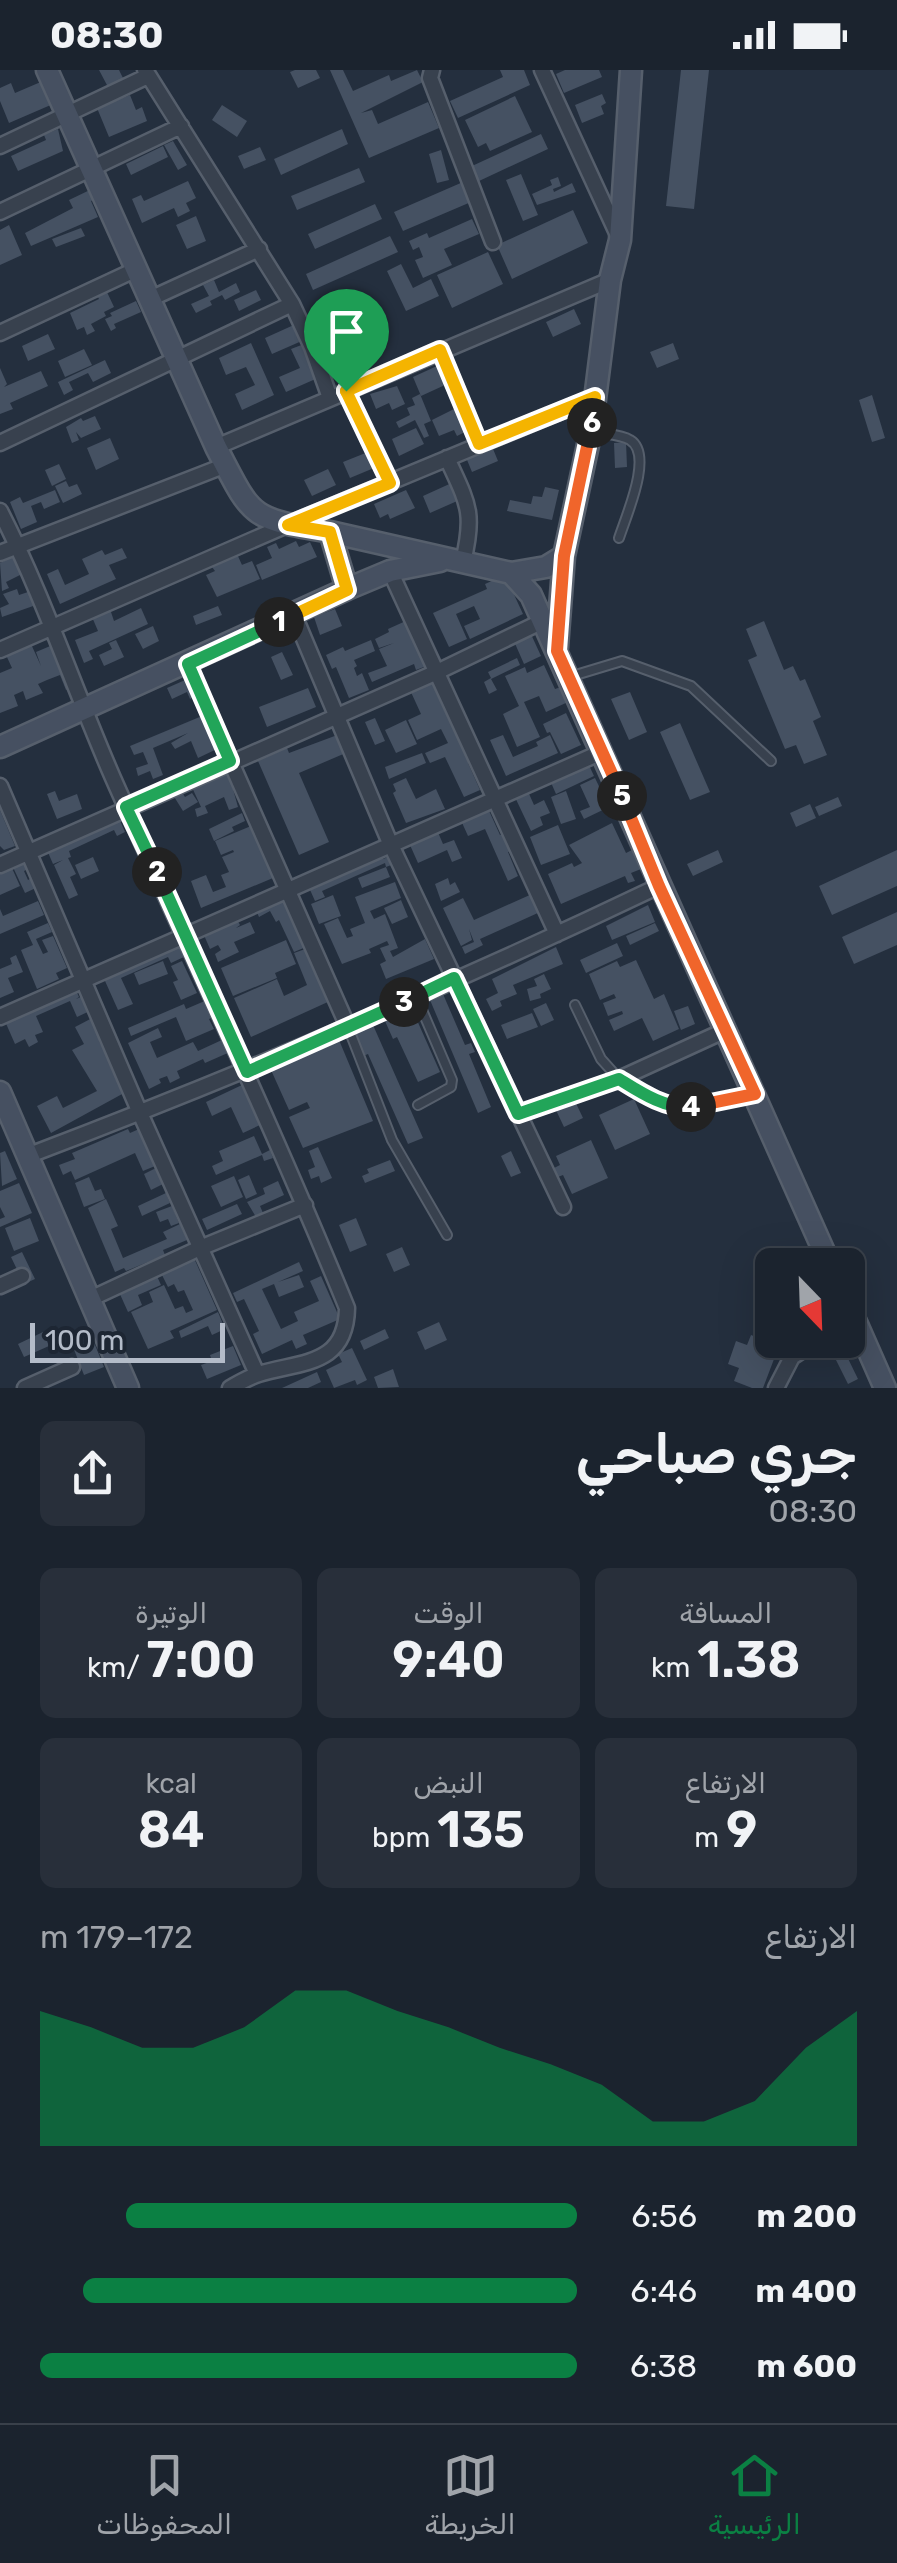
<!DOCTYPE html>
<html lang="ar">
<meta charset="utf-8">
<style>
body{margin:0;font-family:Rubik,Vazirmatn,sans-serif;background:#282f3a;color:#f1f3f6;direction:rtl;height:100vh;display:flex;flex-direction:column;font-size:38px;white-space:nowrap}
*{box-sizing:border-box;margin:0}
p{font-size:32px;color:#a0a4aa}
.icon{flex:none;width:55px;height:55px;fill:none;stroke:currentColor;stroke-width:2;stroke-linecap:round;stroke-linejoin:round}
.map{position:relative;height:1318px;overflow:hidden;direction:ltr}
.details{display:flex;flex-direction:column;background:#1b232e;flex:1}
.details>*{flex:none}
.needle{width:65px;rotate:157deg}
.fabs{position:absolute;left:755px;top:1178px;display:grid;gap:20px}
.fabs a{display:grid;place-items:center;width:110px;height:110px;border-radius:15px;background:#1b232e;box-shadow:0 10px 40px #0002,0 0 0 2px #39404a;font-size:50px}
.scale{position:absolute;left:30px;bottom:25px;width:195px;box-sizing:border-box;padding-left:10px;border:5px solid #b4bcc9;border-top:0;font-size:28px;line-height:35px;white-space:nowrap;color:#b4bcc9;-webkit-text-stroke:8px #1d2633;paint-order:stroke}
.pin{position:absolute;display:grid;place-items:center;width:85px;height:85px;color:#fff;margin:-102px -42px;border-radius:50% 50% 50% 0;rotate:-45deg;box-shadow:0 0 10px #0007}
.pin .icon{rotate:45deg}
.km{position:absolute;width:50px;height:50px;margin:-25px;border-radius:50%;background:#222;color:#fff;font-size:28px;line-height:50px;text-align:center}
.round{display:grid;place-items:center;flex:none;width:105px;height:105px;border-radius:15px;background:#282f3a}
.headline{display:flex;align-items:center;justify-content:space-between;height:170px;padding:0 40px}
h1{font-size:55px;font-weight:600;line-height:75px}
.figures{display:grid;grid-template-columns:repeat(3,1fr);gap:15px;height:170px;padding:10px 40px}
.figures div{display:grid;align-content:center;border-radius:15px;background:#282f3a;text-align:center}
.figures b{font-size:50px;font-weight:600}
.figures small{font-size:28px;font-weight:400}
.figures p{font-size:28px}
.chart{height:280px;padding:20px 40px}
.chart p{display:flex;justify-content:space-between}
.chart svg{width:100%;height:180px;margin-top:10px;fill:#0b8043;opacity:.7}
ul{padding:0 40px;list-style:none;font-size:32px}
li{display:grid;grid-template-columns:160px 120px 1fr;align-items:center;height:75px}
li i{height:25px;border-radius:12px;background:#0b8043}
.status{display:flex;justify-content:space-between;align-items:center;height:70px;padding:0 50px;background:#1b232e;direction:ltr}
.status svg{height:28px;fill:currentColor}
.dock{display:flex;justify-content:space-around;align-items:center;height:140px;border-top:2px solid #39404a;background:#1b232e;font-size:28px;color:#a0a4aa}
.dock a{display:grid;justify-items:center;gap:5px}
.dock .active{color:#0b8043}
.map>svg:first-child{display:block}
.building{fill:#455162}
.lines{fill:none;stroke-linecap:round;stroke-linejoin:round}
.service-casing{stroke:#565f6c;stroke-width:12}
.minor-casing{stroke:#565f6c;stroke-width:19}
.secondary-casing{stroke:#565f6c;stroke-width:25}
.service{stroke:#38414e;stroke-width:8}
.minor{stroke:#38414e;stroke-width:14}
.secondary{stroke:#465061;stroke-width:20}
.split-1-casing{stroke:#fff;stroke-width:20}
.split-2-casing{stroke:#fff;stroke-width:20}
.split-3-casing{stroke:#fff;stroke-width:20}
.split-4-casing{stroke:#fff;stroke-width:20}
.split-5-casing{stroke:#fff;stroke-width:20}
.split-6-casing{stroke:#fff;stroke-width:20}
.split-7-casing{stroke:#fff;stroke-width:20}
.split-1{stroke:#f5b400;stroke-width:12}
.split-2{stroke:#22a559;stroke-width:12}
.split-3{stroke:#22a559;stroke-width:12}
.split-4{stroke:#22a559;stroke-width:12}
.split-5{stroke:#f0652b;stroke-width:12}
.split-6{stroke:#f0652b;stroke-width:12}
.split-7{stroke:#f5b400;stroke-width:12}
</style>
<div class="status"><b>08:30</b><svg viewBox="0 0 49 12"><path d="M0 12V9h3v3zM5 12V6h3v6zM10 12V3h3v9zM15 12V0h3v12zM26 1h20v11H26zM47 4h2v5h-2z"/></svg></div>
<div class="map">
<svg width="897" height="1318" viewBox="0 0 897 1318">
<rect width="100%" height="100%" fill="#242f3e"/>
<path class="building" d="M99 0H119L124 10 108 17Z
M295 0H316L320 8 298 18 290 2Z
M330 0H343L353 21 389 5 391 11 417 0 423 12 361 43 372 40 378 54 428 32 439 58 369 88Z
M500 0H524L530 15 458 48 450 31 503 7Z
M565 0H599L602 7 564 23 556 4Z
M681 0H709L694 139 666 136Z
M43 11 53 34 9 53 0 31V18L11 13 15 23Z
M602 24 606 33 601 36 604 44 582 53 575 35Z
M130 25 136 40 142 37 147 51 109 67 97 38Z
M515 26 532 62 490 81 486 73 478 77 465 50Z
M222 35 247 51 237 67 212 50Z
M58 59 63 81 18 101 11 86 46 70 44 65Z
M342 59 348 74 281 105 274 89Z
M541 64 548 79 479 111 472 96Z
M173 71 187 95 178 100 164 75Z
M163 76 168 87 131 105 126 94Z
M260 77 266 90 244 99 238 86Z
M441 80 449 110 437 113 429 84Z
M359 98 365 112 297 140 291 126Z
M521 104 538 145 523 151 506 110Z
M558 107 561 116 553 119 554 122 572 113 576 122 537 135 532 124 552 115 550 110Z
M188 111 196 128 186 133 190 141 178 147 174 138 142 153 132 129 141 125 144 131Z
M463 112 471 132 403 161 394 142Z
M94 118 98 128 91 131 98 147 31 176 25 163 73 138 69 130Z
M375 134 382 149 315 179 308 164Z
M573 140 588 173 512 209 497 175Z
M196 146 206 171 187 179 176 155Z
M472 149 479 164 444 179 452 195 423 208 415 190 423 187 419 177 413 180 409 171 427 163 429 168Z
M9 155 22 185 0 195V160Z
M81 158 85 166 56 177 52 169Z
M390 166 398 182 313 220 306 204Z
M488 182 503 214 452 238 437 205Z
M401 194 413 218 431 209 439 226 406 241 387 201Z
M214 210 219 222 236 213 240 222 225 230 222 225 210 231 212 235 196 243 191 234 209 226 203 215Z
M106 220 114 237 104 242 106 246 91 254 95 261 87 265 84 257 77 260 70 243 99 229 97 225Z
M256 220 261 230 239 241 234 230Z
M365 225 372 240 330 259 323 244Z
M136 231 141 242 114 254 116 258 111 261 105 249 112 246 110 243Z
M574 239 581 254 553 267 546 252Z
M296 254 304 270 272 284 265 268Z
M48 264 55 279 28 291 22 276Z
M251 273 274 325 242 340 235 324 255 315 246 297 226 305 219 288Z
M673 273 679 289 657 298 650 282Z
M304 274 320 307 286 322 279 307 300 298 291 279Z
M84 279 92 295 65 307 58 291Z
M105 290 111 303 93 312 88 303 69 312 73 320 64 325 58 312Z
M437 296 445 315 421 326 413 307Z
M0 298 7 314 4 317 41 301 48 316 10 333 13 339 0 344Z
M397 316 405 334 392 340 389 333 376 339 370 324Z
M420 324 431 351 424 354 429 366 424 368 415 350 399 358 396 352 410 345 407 338 415 335 412 328Z
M872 325 885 368 872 372 859 330Z
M456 338 467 361 457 366 454 360 439 366 432 350Z
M95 346 101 359 81 368 76 362 79 370 72 373 66 357 81 348 83 351Z
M416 358 424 374 399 386 392 369Z
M110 368 119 389 96 400 87 378Z
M626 372 627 397 615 398 614 373Z
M491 374 498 391 472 402 465 385Z
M368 382 374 398 350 408 343 392Z
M59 394 66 409 52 416 45 400Z
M328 399 336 415 312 426 304 410Z
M66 411 69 417 77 414 82 424 63 433 55 416Z
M456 411 464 428 430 443 423 426Z
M545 417 559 420 552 450 507 441 510 430 531 434 533 426 542 427Z
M55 420 60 432 44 439 41 432 31 436 37 452 21 459 10 432 20 427 23 433Z
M406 420 415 438 390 449 388 444 380 448 374 434Z
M296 471 299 477 310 472 317 487 262 510 256 495 272 488 267 477 276 473 279 479Z
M122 478 127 488 109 495 116 509 60 534 47 504 58 499 65 515 89 504 82 489 102 480 105 485Z
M237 484 242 495 239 496 252 491 260 509 217 527 206 505 215 501 212 497Z
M16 485 24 503 6 512 9 518 2 521 0 493Z
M505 505 523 544 470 569 464 556 480 549 474 536 456 544 467 569 449 577 433 543 487 519 485 514Z
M17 519 19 525 31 521 36 535 2 547 0 538 9 534 3 524Z
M218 536 222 545 196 555 193 546Z
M141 538 148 554 89 581 93 589 84 593 75 570 98 561 92 547 110 539 114 551Z
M335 539 342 556 320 565 314 547Z
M408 550 429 595 416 600 414 594 372 612 368 603 387 596 379 579 394 573 379 578 375 569 389 562 388 559Z
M764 551 784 600 793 596 800 611 805 609 821 647 813 651 827 685 804 694 796 675 785 679 748 590 757 586 746 559Z
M153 556 159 571 143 579 135 564Z
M530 562 541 586 524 594 513 569Z
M116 570 124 587 104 596 99 585 112 579 109 573Z
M371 570 375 581 354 590 357 596 354 598 357 606 362 603 369 620 349 628 336 597 332 599 326 585 343 577 345 581Z
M31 574 41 596 36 582 55 574 72 617 66 620 60 605 47 610 38 614 43 623 26 630 23 621 14 625 18 636 0 643V603L12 598 6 585Z
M282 582 293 605 281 610 271 587Z
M517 588 520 595 491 609 497 620 489 624 484 612 491 608 488 602Z
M544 595 555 619 561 617 568 632 546 642 539 626 524 632 540 667 517 677 503 644 519 636 505 606 525 597 527 603Z
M192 607 200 624 190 629 187 622 172 629 167 618Z
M431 611 451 655 456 653 473 691 468 693 480 720 464 727 445 687 430 693 425 683 448 673 441 659 417 670 408 650 421 644 410 620Z
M308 618 316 637 267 657 259 637Z
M630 622 647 662 629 670 611 629Z
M566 643 581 675 561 684 550 662 547 663 543 654Z
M202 646 219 678 198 688 191 671 175 679 171 673 188 663 153 678 163 705 153 709 150 701 138 706 136 698 148 694 143 682 134 685 130 676Z
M375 648 385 671 375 675 365 652Z
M406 650 417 674 396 683 385 660Z
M680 653 710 722 690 730 660 662Z
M340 664 348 682 299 703 329 772 299 785 258 691 287 678 289 683Z
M503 665 513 687 538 676 536 672 550 665 558 683 506 706 490 670Z
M422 683 426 693 389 709 385 697Z
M587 691 594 706 556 724 549 708Z
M231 699 236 709 231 712 238 737 229 740 224 727 205 736 208 743 197 747 195 739 201 737 190 713Z
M406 708 416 729 436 719 445 739 406 753 393 723 396 721 393 714Z
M595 708 609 737 584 749 580 741 590 737 580 715Z
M526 717 534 735 544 730 550 743 540 747 543 755 531 761 513 723Z
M55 721 59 731 77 724 82 739 57 749 47 724Z
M181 721 185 727 192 723 198 732 183 741 173 725Z
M566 721 576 749 561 754 551 727Z
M838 727 842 736 819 746 815 737Z
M486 734 500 765 508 762 514 780 508 782 518 806 508 811 485 759 468 766 459 746Z
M810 734 816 748 796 757 790 743Z
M0 740 15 776 4 780 0 776Z
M242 743 245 751 232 757 234 761 214 771 209 759Z
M119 748 125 762 117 766 114 760 69 781 71 787 68 788 76 804 70 807 78 825 69 829 54 795 63 790 53 794 47 780Z
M434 753 443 774 454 770 462 788 452 792 447 780 418 793 406 766Z
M612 753 626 783 632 780 641 799 631 803 635 811 628 813 625 806 561 834 548 804 572 793 574 797 582 793 569 775Z
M558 755 570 784 541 795 530 767Z
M251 756 273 808 201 838 191 811 206 805 213 822 226 817 221 805 229 802 222 787 234 782 233 780 221 785 215 771Z
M718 780 723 792 693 806 687 794Z
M897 780V816L832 845 819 816Z
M380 782 383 789 391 786 394 794 386 797 385 793 322 821 325 827 315 831 307 813Z
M93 787 99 801 81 809 75 795Z
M26 789 30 798 24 801 28 810 33 807 38 817 25 823 12 795Z
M11 796 20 816 0 825V800Z
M386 797 390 807 362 818 358 808Z
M448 808 450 815 455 812 460 822 441 831 435 814Z
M395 812 401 828 370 841 374 849 385 844 398 878 390 881 393 887 425 869 434 889 386 909 380 894 386 891 380 878 389 875 387 871 369 879 371 883 342 894 324 854 338 848 347 868 353 866 350 859 365 853 355 827Z
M286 823 290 832 285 834 306 877 294 882 279 850 276 852 270 841 259 847 255 838Z
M532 824 540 842 480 869 483 875 465 884 462 877 474 872 469 859 472 870 461 876 443 838 463 828 474 850Z
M333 825 341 846 319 854 311 834Z
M401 830 408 847 392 854 384 838Z
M38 831 44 845 0 864V839L3 846Z
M648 835 655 852 612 870 606 856Z
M897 842V875L854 894 842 867Z
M235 846 240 855 236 858 250 852 255 863 234 872 239 882 218 892 215 884 221 880 218 875 210 879 200 856Z
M48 853 52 862 36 869 43 884 48 882 42 870 53 866 67 898 56 903 59 909 37 919 21 880 33 875 27 862Z
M655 853 659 861 630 875 626 866Z
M178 868 186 886 171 893 168 887 121 908 133 934 118 940 101 902Z
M286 870 296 894 275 903 277 908 233 926 221 898Z
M617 873 623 886 586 903 580 890Z
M556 877 563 894 513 915 517 924 500 931 502 936 492 941 486 929 498 923 492 909Z
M308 878 330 931 251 967 234 928 277 909 284 926 307 915 294 883Z
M16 885 23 902 8 908 14 922 0 928V899L12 894 10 888Z
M636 890 654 929 664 924 679 959 653 971 642 948 614 961 609 950 623 944 622 941 608 946 603 933 616 928 614 924 600 930 589 904 617 891 620 897Z
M163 891 168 904 139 915 134 903Z
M182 891 197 923 181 930 173 912 178 910 171 896Z
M544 904 551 919 540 924 541 928 530 931 527 919 537 916 534 909Z
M73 913 79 927 76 929 88 924 94 939 77 947 70 931 36 946 43 962 35 965 38 972 29 977 25 969 15 974 4 949Z
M443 924 465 975 471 973 475 982 469 984 491 1037 478 1043 430 930Z
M207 930 214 947 209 949 214 959 186 971 176 947 131 966 128 958 184 934 186 939Z
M546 933 554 950 541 956 533 939Z
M688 936 695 954 681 960 674 941Z
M412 939 440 1002 418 1012 397 967 393 969 385 951Z
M532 943 538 957 507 969 501 955Z
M96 946 107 967 99 971 106 984 113 981 118 992 110 996 124 1023 51 1063 37 1036 57 1026 63 1038 97 1021 72 980 84 974 75 957Z
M373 955 423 1068 408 1074 368 984 363 986 353 964Z
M158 958 162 967 150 972 157 988 193 972 198 981 224 969 230 982 205 993 203 989 177 1001 180 1008 170 1013 167 1006 159 1009 161 1013 149 1019 128 973Z
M339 970 373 1051 303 1078 289 1047 310 1038 307 1032 289 1040 271 1000Z
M242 1015 260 1055 243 1063 231 1037 212 1046 206 1032Z
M573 1027 583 1048 564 1057 554 1036Z
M634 1029 650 1064 615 1080 599 1045Z
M128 1059 130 1063 139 1059 155 1096 143 1101 135 1083 75 1110 71 1101 63 1105 59 1095 75 1089 72 1083Z
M254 1066 262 1084 270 1080 273 1088 264 1091 262 1085 216 1105 212 1096 223 1091 219 1081Z
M591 1070 608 1108 572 1124 563 1105 558 1107 554 1098 560 1095 556 1086Z
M318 1077 332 1108 321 1113 319 1106 311 1109 308 1100 315 1097 309 1081Z
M5 1081 17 1109 2 1116 0 1083Z
M511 1081 521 1103 511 1107 501 1086Z
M390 1090 395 1101 365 1113 362 1106 369 1103 367 1099Z
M160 1096 167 1112 151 1120 144 1104Z
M249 1105 257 1124 246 1129 238 1110Z
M234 1106 243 1127 221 1137 211 1116Z
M89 1107 95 1121 101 1119 105 1129 84 1137 75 1113Z
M278 1111 284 1125 260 1136 263 1143 256 1147 247 1132 265 1124 263 1118Z
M19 1113 32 1143 0 1157V1149L5 1147 0 1137V1121Z
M166 1123 170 1133 142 1146 138 1136Z
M106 1129 118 1156 111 1159 123 1188 167 1169 163 1162 180 1154 187 1170 163 1180 165 1185 126 1201 124 1198 115 1202 88 1138Z
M237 1134 242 1144 207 1160 202 1149Z
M172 1136 179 1153 171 1156 168 1149 160 1152 156 1142Z
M30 1148 39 1171 14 1181 5 1158Z
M356 1148 367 1175 350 1182 339 1155Z
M402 1177 410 1195 394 1202 386 1184Z
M22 1182 35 1209 24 1214 11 1187Z
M194 1188 217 1240 170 1261 174 1268 148 1279 131 1242 153 1232 149 1222 164 1215 175 1239 183 1236 186 1243 193 1240 184 1220 178 1222 174 1214 168 1217 161 1203Z
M299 1192 303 1201 278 1212 299 1205 304 1217 279 1227 274 1214 262 1219 281 1259 298 1251 294 1242 319 1231 310 1211 321 1206 340 1249 303 1265 307 1274 296 1279 292 1270 262 1284 253 1264 259 1261 244 1229 237 1232 233 1223Z
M156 1204 161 1215 138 1225 142 1235 128 1242 119 1222Z
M218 1242 225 1259 212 1265 208 1256 181 1268 179 1261Z
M439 1252 447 1270 425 1280 417 1262Z
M385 1259 389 1268 364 1280 360 1271Z
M43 1262 49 1276 24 1287 18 1274Z
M751 1265 779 1276 763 1318H752L734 1311 739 1298 728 1294 736 1271 747 1275Z
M93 1270 104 1297 84 1305 73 1277Z
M826 1270H839L858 1309 848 1314Z
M233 1276 241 1295 207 1309 201 1295 212 1291 210 1285Z
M352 1278 367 1310 357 1315 355 1310 334 1318 326 1300 342 1292 338 1284Z
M393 1299 399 1317 378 1318 374 1307Z
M317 1302 321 1312 308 1318H282Z"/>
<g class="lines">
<defs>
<path id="service" d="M591 361C602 364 621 364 630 370 654 384 626 446 619 468
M569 607 622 591 691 616 771 691
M416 926 452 1010 451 1017 418 1035
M575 935 601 989 619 1009 644 1025 678 1038 751 1025
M348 957 392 1070 447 1165"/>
<path id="minor" d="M145 0 292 234 312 277 330 328
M432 0 430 8 493 172
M542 0 618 165
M0 76 148 6
M0 142 181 56
M150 229 259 179
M0 263 137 199
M440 280 479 374
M346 321 390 413
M0 373 292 234
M216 377 610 210
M447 388C468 434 475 442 463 492
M0 441C44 527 74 619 113 708 191 884 274 1059 347 1238 346 1296 302 1291 259 1304 249 1307 239 1313 230 1318
M0 483 226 395
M390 501 557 864
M294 545 390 773 563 1137
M0 580 287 455 595 327
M188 595 348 957
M0 716 140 1043 257 1304
M0 795 437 602 543 551
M0 947 602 682
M518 1044 619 1009 726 960
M27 1086C241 1005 452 915 659 816
M0 1216 22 1206
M90 1229 200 1178 305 1135
M25 1318 72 1297
M776 1318 792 1287 818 1270"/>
<path id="secondary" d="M330 462 511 503 531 525 830 1195
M511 503 546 497 564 486
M347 519 390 501 440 491
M557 577 564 486 591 361 610 210 620 170 631 0
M0 677 347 519 330 462C249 448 253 449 216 377L47 0
M0 1022 128 1318
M848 1234 885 1318"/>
</defs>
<use href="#service" class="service-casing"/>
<use href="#minor" class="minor-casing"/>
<use href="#secondary" class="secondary-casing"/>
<use href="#service" class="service"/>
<use href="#minor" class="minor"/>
<use href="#secondary" class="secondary"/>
</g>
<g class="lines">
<defs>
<path id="split-1" d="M279 552 347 520 330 462 288 455 390 413 346 321"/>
<path id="split-2" d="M157 802 126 737 230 691 188 594 279 552"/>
<path id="split-3" d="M157 802 247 1002 404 932"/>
<path id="split-4" d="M404 932 454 908 518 1044 619 1009C640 1022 665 1039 691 1037"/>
<path id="split-5" d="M622 726 659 816 755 1024 691 1037"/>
<path id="split-6" d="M592 353 564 486 557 581 622 726"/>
<path id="split-7" d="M346 321 440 280 479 374 595 327 592 353"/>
</defs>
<use href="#split-1" class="split-1-casing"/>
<use href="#split-2" class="split-2-casing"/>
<use href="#split-3" class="split-3-casing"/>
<use href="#split-4" class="split-4-casing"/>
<use href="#split-5" class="split-5-casing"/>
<use href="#split-6" class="split-6-casing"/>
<use href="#split-7" class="split-7-casing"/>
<use href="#split-1" class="split-1"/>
<use href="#split-2" class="split-2"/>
<use href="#split-3" class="split-3"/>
<use href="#split-4" class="split-4"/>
<use href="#split-5" class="split-5"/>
<use href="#split-6" class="split-6"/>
<use href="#split-7" class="split-7"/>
</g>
</svg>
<div class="fabs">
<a><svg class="needle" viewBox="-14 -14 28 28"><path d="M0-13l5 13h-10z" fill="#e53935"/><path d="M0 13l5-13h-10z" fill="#a0a4aa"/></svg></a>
</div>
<div class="scale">100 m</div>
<div class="pin" style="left:346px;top:321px;background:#1e9e55"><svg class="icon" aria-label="arrive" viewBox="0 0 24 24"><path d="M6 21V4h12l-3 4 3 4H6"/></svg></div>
<b class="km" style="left:279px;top:552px">1</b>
<b class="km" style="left:157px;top:802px">2</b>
<b class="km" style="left:404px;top:932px">3</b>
<b class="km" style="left:691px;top:1037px">4</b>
<b class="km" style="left:622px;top:726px">5</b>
<b class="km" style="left:592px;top:353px">6</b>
</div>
<section class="details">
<div class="headline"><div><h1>جري صباحي</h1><p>08:30</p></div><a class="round"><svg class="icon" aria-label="share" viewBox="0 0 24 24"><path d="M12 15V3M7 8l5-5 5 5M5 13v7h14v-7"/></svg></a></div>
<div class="figures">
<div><p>المسافة</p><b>1.38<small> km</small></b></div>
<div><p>الوقت</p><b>9:40</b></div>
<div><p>الوتيرة</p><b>7:00<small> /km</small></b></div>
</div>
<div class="figures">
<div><p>الارتفاع</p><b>9<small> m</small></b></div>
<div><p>النبض</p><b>135<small> bpm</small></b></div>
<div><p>kcal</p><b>84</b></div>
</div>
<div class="chart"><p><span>الارتفاع</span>172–179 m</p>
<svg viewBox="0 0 160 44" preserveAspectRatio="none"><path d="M0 44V11L10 15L20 20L30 20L40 15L50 6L60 6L70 11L80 15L90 20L100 24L110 29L120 38L130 38L140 33L150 20L160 11V44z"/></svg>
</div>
<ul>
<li><b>200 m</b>6:56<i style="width:84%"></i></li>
<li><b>400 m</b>6:46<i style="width:92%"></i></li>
<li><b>600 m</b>6:38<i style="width:100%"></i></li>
</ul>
</section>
<nav class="dock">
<a class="active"><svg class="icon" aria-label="home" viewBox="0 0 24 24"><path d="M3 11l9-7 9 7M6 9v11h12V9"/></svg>الرئيسية</a>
<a><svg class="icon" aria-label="map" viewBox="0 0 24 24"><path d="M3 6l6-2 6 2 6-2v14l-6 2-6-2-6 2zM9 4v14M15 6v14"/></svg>الخريطة</a>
<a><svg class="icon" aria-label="saved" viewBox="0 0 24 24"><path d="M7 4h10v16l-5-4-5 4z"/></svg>المحفوظات</a>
</nav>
